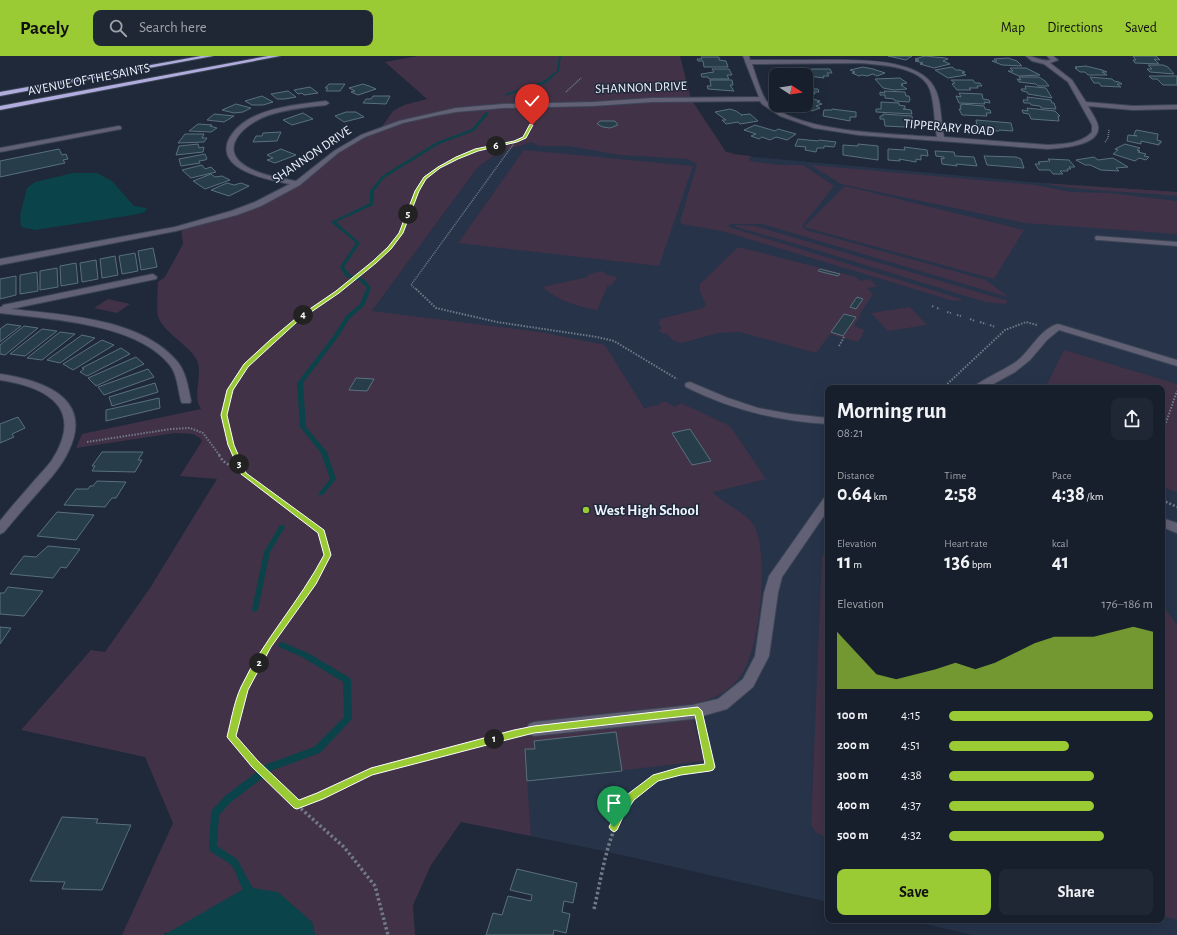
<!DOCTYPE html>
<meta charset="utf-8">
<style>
body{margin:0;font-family:"Alegreya Sans",sans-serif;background:#202734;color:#f1f3f6;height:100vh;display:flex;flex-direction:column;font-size:15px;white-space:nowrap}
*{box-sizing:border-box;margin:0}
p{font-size:13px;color:#9ea2a9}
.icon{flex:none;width:22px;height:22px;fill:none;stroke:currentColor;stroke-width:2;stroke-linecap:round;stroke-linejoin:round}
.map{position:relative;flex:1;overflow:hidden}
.side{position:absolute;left:825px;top:329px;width:340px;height:538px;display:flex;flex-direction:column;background:#171f2c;border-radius:8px;box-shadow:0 4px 16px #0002,0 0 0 1px #363d48}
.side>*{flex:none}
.needle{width:26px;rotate:102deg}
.buttons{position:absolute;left:769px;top:12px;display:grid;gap:8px}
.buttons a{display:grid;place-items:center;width:44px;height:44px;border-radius:8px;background:#171f2c;box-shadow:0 4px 16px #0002,0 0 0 1px #363d48;font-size:20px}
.pin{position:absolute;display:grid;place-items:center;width:34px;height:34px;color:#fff;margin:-41px -17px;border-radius:50% 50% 50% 0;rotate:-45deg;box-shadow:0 0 4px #0007}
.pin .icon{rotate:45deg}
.km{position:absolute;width:20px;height:20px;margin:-10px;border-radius:50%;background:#222;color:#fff;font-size:11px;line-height:20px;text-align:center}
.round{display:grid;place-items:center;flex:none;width:42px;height:42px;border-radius:8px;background:#202734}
.headline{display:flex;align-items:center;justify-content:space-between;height:68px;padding:0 12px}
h1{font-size:22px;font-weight:700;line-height:30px}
.stats{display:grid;grid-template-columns:repeat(3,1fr);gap:6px;height:68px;padding:4px 12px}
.stats div{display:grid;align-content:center}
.stats b{font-size:20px;font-weight:700}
.stats small{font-size:11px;font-weight:400}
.stats p{font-size:11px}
.chart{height:112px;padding:8px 12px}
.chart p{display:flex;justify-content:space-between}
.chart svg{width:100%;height:72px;margin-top:4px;fill:#9acb34;opacity:.7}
.cta{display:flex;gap:8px;margin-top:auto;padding:8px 12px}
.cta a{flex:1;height:46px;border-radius:8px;background:#9acb34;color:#111;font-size:16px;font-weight:700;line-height:46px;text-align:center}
.cta a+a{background:#202734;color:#f1f3f6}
ul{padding:0 12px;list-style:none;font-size:13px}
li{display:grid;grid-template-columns:64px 48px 1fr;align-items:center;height:30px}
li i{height:10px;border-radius:5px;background:#9acb34}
header{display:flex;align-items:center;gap:24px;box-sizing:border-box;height:56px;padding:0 20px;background:#9acb34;color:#111}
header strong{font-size:19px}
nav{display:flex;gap:22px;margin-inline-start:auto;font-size:14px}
.search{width:280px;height:36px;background:#202734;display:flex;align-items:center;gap:10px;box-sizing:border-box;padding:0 14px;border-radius:8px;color:#9ea2a9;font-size:15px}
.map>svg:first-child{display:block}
.built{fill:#263349}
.green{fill:#423248}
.water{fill:#0a4349}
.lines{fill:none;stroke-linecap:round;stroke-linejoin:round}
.stream{fill:#0a4349;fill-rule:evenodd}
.building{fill:#283d4a;stroke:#59707d}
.minor-casing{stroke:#3c4555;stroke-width:2}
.highway-casing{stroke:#3c4555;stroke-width:2}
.path-far3{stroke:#717a88;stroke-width:1.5;stroke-dasharray:1 1;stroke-linecap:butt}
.path-far2{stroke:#717a88;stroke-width:2;stroke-dasharray:1.5 1.5;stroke-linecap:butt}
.path-far1{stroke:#717a88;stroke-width:2.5;stroke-dasharray:2 2;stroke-linecap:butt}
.path{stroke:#717a88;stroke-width:3.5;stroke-dasharray:2.5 2.5;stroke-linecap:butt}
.minor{fill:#616074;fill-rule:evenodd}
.highway{fill:#b0acdd;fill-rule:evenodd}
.route{fill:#9acb34;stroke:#fff}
.poi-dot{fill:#9acb34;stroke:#1f293a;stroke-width:1.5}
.labels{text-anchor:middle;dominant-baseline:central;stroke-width:3;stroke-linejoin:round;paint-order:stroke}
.far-street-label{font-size:13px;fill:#eef4fd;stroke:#1f293a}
.poi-label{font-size:15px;font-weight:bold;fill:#eef4fd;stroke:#1f293a;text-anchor:start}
</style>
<header>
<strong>Pacely</strong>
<div class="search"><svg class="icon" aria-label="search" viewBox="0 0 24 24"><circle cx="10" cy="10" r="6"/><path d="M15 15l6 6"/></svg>Search here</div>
<nav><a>Map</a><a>Directions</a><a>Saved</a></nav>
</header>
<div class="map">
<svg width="1177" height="879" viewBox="0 0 1177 879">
<rect width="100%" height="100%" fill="#1f293a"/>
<path class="built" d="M543 82 1042 127 1177 136V879H973L907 864H1162V332H828V846L608 796 462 766 319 327 478 111 498 97Z"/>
<path class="green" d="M418 0H680L691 43 726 96 733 97 732 98 751 100 749 103 750 105 778 109H803L834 130 802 170 806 174 986 224 1008 241 762 168H730L729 171 964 244 954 245 722 175 682 168 680 166 697 108 688 103 620 99 569 90H539L532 86 498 97 478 111 372 255 540 276 605 289 644 352 658 349 664 345 675 351 681 347 730 370 766 423 713 436C724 449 748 457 755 471 769 500 760 598 739 622 726 638 709 645 689 649L704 705 527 725 531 780 461 766 431 809 413 849 415 879H315L312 866 165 877 164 879H122L173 767 145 701 21 674 91 594 105 596 150 532 217 423 180 420 202 385 200 382 193 378 175 377 76 392 82 378 201 353C192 341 202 321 198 307 194 292 162 276 158 260 156 250 158 236 158 226L165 221 183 188 181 172 206 166 279 138 336 96 381 72 393 55 404 49 427 43 385 6Z
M524 94 693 110 659 210 458 187Z
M811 109 1035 129 1071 136 1109 137 1177 145V178L1025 167 997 161 841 128Z
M1042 127 1177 136V140C1132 135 1086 136 1042 127Z
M845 130 1024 174 994 223 804 171Z
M740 169 756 170 772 175 1008 245 1006 248 985 246 820 195 733 170Z
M738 191 856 221 860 225 870 223 877 231 867 232 873 238 861 256 859 262 854 270 865 274 858 286 830 278 816 297 740 276 718 277 682 287 674 285 666 277 662 278 659 274 662 273 659 268 660 263 700 253 706 250 700 235V228Z
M602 215 608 219 617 221 611 230 608 229 597 254C576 250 559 245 542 231L588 221 587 219Z
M108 243 130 248 117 257 94 252Z
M910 251 927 269 888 275 871 257Z
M1064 294 1177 328V436L1162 431V332H1045Z
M828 494V782L817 777 811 770 822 500Z
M1162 552 1167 555 1177 569V864L1162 860Z"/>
<path class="water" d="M73 117H97L112 125 134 150 147 152 145 156 133 159 35 174 21 171 20 159 27 132 35 126Z
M247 831 278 836 312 866 315 879H164Z"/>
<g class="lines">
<path class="stream" d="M559 0H561L559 15 546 27 505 40V38L544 25 557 15Z
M486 56 489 57 474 75 439 88 384 122 374 135 373 149 336 166 360 187 344 211 350 219 364 223 371 232 364 250 350 262 338 281 303 327 306 371 327 396 336 423 323 439H319L318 438 319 437 330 423 321 397 300 371 297 327 334 279 346 260 360 248 367 232 360 225 346 221 340 211 356 187 331 166 370 147V135L382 120 437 86 472 73Z
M280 469H284L285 471 270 496 258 553 257 555 255 556 253 555 252 553 264 496Z
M282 586 308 597 350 622 351 624 352 662 351 664 320 697 273 714 231 746 219 759 217 790 237 803 255 836 254 839 251 840C239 836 239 818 231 809 227 805 215 799 210 795L209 792 211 757 212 754 225 740 267 708 314 691 344 661 343 626 302 601 279 591 278 589 279 587Z"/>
</g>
<path class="building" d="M888 0H912L906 4Z
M925 0 945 2 948 3 943 5 950 8 934 12 920 8 923 7 915 5 919 4 915 3Z
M1133 0H1156L1160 4 1154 3 1159 8 1135 7 1133 4H1136Z
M701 1H719V4L726 5 728 11H704L703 5H698L697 3H702Z
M1008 2 1017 5 1022 10 1002 9 992 5H997L994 3Z
M1148 9H1163L1168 11 1174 18 1150 16 1147 13H1152Z
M1086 10 1102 14 1107 16H1102L1107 19H1088L1085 16H1080L1075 12H1077L1075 11Z
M863 11 873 13 885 17 877 20 873 18 867 20 862 19 859 20 852 17 855 16 850 14Z
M952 11 956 14H960L965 16 962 17 966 19 948 22 935 14Z
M1010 12H1026L1040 19 1019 20 1008 15H1013Z
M712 13H729L732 19H727L729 23H709L708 21H702L701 18 714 16Z
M783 13H798L800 17H796L797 19 776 20 773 14Z
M813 13H830L832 17H827L829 20H823L824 22 808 20 805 14Z
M1149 20H1177V29H1163L1157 23H1152Z
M1019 21H1039L1045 25 1049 30H1038L1036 28 1019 26 1017 23 1021 24Z
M1090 21 1112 23 1114 25 1119 26 1122 28H1117L1121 31 1101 30 1099 27H1094Z
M900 22 907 27 901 28 903 29H901L907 33 894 34 883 32 875 23Z
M710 24H732L733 29H730L734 35 708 33 707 30H711Z
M951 24H973L975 27H980L982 30H977L978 32H969L971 34H957L952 28 955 27Z
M329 28H345L340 35H326L328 32H325Z
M363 28 369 30 376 33 358 39 351 36 355 35 349 32Z
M806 28H809L812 33H818L819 36H814L815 38H806Z
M1025 30 1046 32 1052 42 1028 38 1027 36 1022 35 1021 33H1026Z
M310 31 318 37 304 39 302 37 298 38 294 34Z
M288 35 296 41 285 43H277L271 38Z
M884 35 905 36 906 40H909L910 44 909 46 895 45 894 43 885 42V39H880V36L885 37Z
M959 37 982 38 983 43 989 44 990 47 984 46 985 48 959 47 956 40 961 41Z
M262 40 273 46 263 49H252L245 45Z
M373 40H390L386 48 363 47 366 43H371Z
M1027 41 1051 44 1052 47H1054L1056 53 1041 52 1040 50 1031 49 1030 47H1024L1023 44H1028Z
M806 42 810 44 813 43 820 45 817 46 822 48 816 50 820 52 812 55 798 50 806 49Z
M881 46 899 47V49L905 50V53H903L911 54 912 58 876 56V53H881Z
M236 48 251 52 243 56 234 57 222 54Z
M962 48 984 50 985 53 990 54 991 57H986L987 60 962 59 959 53H961L960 49H962Z
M1027 52 1055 55 1060 60H1058L1059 65 1031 63 1029 58 1023 57 1022 54 1028 55Z
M730 53 736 55 742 59H741L750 58 758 65 740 68 738 66 726 68 722 64H726L715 56Z
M832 53 856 56V61H850V65L823 60 824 54H832Z
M346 56H356L364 61 344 66 335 60Z
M303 57 313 63 292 69 283 64Z
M214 58 234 60 224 66 207 64Z
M883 58 912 60 913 66H906L905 71 885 70 884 63H880V60H883Z
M976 64 1011 67 1013 75 999 74V75H990L991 77 968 75 967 70H977Z
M600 65H615L618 69 610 72 603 71 597 68Z
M198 68 212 69 210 70 217 72 211 76 189 75Z
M755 69 775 75 778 73 796 78 787 84 776 81 770 84 762 81 759 83 751 80 756 78 744 74Z
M1136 74 1158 78 1157 84 1161 85V87H1159V89L1141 85V88L1127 85 1128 79 1137 80 1134 79Z
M281 76 277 85 253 86 256 80H262L263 77Z
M185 78H204L202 82H207L204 86 178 87Z
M798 83 818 85 819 84 836 86 834 91 824 90V92H817L816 96 805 94 806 91 795 90Z
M198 88 199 92 204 91 203 96 176 99 179 90Z
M858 88 878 90V104L843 99V89L858 90Z
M1125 88 1140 92 1137 94 1140 95 1138 96 1146 98 1144 100 1149 101 1146 104 1139 102 1135 105 1113 98 1118 94 1115 93Z
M904 91 927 94 928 100 921 99V104L916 103V106L899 103 900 105 888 104V93L905 94Z
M59 93 62 99 66 98 68 103 63 104 65 107 0 121V105Z
M281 93 296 99 275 107 267 104 273 102 267 99Z
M935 95 954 96 955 100 974 101 977 110 956 108 957 110 942 108 941 102 944 103V101L936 100Z
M205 98 207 103 205 104 199 105 200 107 181 110 179 103Z
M984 100 1016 101 1021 103 1024 112 987 109Z
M1094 101 1098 104 1113 102 1128 111 1116 112 1119 115 1101 114 1090 109H1085L1076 104Z
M1048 103 1069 104 1075 111H1069L1071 113H1067L1068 115H1060L1063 118H1053L1050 114H1039L1035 108H1040L1038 106 1050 105Z
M202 109 205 113 211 111 216 116 191 122 182 114Z
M211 118 215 121 222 120 230 124 205 133 193 125Z
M227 127 234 129 241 127 249 130 229 140 211 134Z
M153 192 157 211 141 214 138 195Z
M135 197 138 215 122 218 119 200Z
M115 200 118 219 102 222 100 203Z
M96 204 98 223 82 226 80 207Z
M76 207 78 227 61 230 60 210Z
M57 212 58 231 40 234V215Z
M820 213 840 218 838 220 818 215Z
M37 216 38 235 20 238V219Z
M16 220V239L0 243V223Z
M857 241 863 243 856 253 850 251Z
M844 258 856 261 843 280 831 276Z
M7 268 21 270 0 286V273Z
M24 270 38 272 5 299 0 298V289Z
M42 273 57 275 25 300 10 298Z
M60 276 75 278 42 304 27 302Z
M82 279 95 282 60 307 47 304Z
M102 284 114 289 73 314 63 308Z
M121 292 130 298 87 320 80 316 84 313 82 312Z
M136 301 144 308 96 330 88 322Z
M148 313 154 321 104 339 98 331Z
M356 322 374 323 367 335 349 334Z
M155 327 158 336 112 350 109 341Z
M159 342 160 352 106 365V354Z
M18 361 25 372 12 378 14 381 0 387V368Z
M690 373 711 405 692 409 672 377Z
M102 396H143L138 404H142L135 416 92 415 95 410H92Z
M97 425 126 426 116 442H112L105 451 64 449 76 433H88L90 430H93Z
M57 456 94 459 76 484 37 480Z
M48 490 80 493 66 512 61 511 53 522 10 518 24 500 36 501Z
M8 531 43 535 24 560 0 558V537H4Z
M0 571 11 572 0 588Z
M616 676 622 715 527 725 525 693H535L534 685Z
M62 761 98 763 96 767 131 769 102 834 62 833 65 826 30 825Z
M517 813 577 827 573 847 564 845 562 856 570 858 566 877 554 874 553 879H486L493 857 502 859 508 840 531 845 532 839 510 834Z"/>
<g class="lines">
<defs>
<path id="minor" d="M743 0H749L750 4C772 4 793 4 814 4 846 4 917 0 934 31 942 45 940 65 944 81L1048 89C1063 88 1081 88 1092 76V69L1068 26 1044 8 1032 5 1026 0C1035 0 1041 6 1051 4L1047 0H1053L1058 4 1050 7 1072 24 1086 46 1133 50 1177 49V53L1133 54 1088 50C1091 56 1097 64 1098 70 1101 90 1061 92 1048 93L859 79 814 72 780 60 762 48 760 45 652 46 593 50 503 52 456 56 434 60 403 67 365 81 338 97 300 129 261 150 237 159 176 175 0 209V203L175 171 231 155 255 146 290 128C270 124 217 115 228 85 233 74 244 65 255 60 277 50 302 48 326 45L329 47 326 49C307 51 287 53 269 59 243 68 214 95 251 113 265 120 281 122 296 125L334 95 361 79 399 65 456 52 503 48 593 46 652 42 759 41ZM860 7C881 9 922 10 930 34 935 49 934 65 937 81 893 78 800 77 768 47 762 41 755 17 752 8Z
M119 70 121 71V73L0 96V92Z
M1096 180 1177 186V190L1099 184H1096L1095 182Z
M153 218 157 221 156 223 11 253C63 259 138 262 175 303 186 314 188 331 191 345L190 347H182L181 345C178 333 177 317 169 308 135 267 49 263 0 257V251H2L3 249Z
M1058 268 1177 304V310L1059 274 1047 284 1030 304 1015 316 986 332H973C978 325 1007 313 1017 305 1031 294 1040 273 1058 268Z
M0 318C41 324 94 341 69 394 61 412 47 426 34 441 24 452 14 464 4 476L0 478V465C11 451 23 438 34 425 40 418 47 411 52 404 85 352 47 331 0 324Z
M690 326 728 342 758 352 791 358 828 362V368C777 365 732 354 686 331L685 329 686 327Z
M828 441V454L782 521 778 537 769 600 767 604 753 631 727 653 692 663 534 680 529 678 526 673 529 668 534 666 692 649 718 643 743 623 755 600 764 537 769 520 824 442Z
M1162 462 1177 467V477L1162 471Z"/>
<path id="highway" d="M201 0H213L0 40V36Z
M268 0H280L0 54V50Z"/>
</defs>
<use href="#minor" class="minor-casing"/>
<use href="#highway" class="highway-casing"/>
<path class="path-far3" d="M566 36 581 22
M1105 86 1108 82 1109 73
M340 234C361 217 385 201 400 178 411 161 411 134 427 120 441 108 460 99 478 94 492 90 510 90 522 82 528 78 532 68 536 62
M417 234 411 229 515 86"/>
<path class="path-far2" d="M416 233 436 252 497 266 597 281 614 285 677 323
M932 250 934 251
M937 252 940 253
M947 256 951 257
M957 259 961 260
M970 263 975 265
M980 266 986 268
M990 269 995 271
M839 290 844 281
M943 332 1005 274 1026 266 1037 269
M1162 378 1177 335
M87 386 171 373 190 372 203 377 220 400
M236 400C231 389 225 373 224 359 223 326 271 284 296 264 310 253 327 245 341 233"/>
<path class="path-far1" d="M219 399 223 405 243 418
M236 399 244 418 322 476 327 499 314 526 268 589 256 612
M1162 444 1177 451"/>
<path class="path" d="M256 611 244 633 231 681 255 708 289 742 344 791 375 830 388 879
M297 749 371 716 519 677
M594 853C605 807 611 739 662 720 677 714 694 713 710 711L701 670"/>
<use href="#minor" class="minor"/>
<use href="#highway" class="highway"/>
</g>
<path class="route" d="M530 68 533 69 526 82 517 86 478 95 458 103 440 112 426 123 419 135 403 177 391 193 376 207 339 237 298 265 274 287 248 311 233 334 227 359 234 389 246 417 324 474 331 499 316 528 271 591 248 634 236 680 258 705 299 744 317 737 371 712 514 674 534 670 698 651 702 655 715 711 713 714 710 715 681 719 658 725 634 744 623 761 617 774 614 776 611 774 609 771 617 755 628 738 653 719 681 711 705 708 695 659 534 677 514 682 372 719 323 743 297 753 294 752 252 711 227 681C231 665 234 646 241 631 263 584 300 545 324 499L318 477 241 418 228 389 221 359 227 334 244 308 270 284 295 263 336 235 373 205 388 191 399 177 415 135 424 121 438 111 456 101 475 93 514 85 523 81Z"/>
<circle class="poi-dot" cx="586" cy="454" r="4"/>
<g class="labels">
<g class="far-street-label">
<text transform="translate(89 24) rotate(-11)">AVENUE OF THE SAINTS</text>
<text transform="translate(641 32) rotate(-2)">SHANNON DRIVE</text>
<text transform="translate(949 72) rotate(5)">TIPPERARY ROAD</text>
<text transform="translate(312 99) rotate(-34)">SHANNON DRIVE</text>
</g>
<g class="poi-label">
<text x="594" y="454">West High School</text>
</g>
</g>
</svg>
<div class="buttons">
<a><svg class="needle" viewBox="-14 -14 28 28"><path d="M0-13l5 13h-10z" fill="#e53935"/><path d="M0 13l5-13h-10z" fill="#9ea2a9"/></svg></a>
</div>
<div class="pin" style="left:614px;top:771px;background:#1e9e55"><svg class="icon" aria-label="arrive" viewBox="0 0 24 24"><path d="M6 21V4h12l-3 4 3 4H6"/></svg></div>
<div class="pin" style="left:532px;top:69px;background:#d93025"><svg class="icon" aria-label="check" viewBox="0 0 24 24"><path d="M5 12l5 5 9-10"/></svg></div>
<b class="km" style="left:494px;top:683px">1</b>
<b class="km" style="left:259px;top:607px">2</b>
<b class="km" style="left:239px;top:408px">3</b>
<b class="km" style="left:303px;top:259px">4</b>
<b class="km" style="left:408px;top:158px">5</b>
<b class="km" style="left:496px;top:90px">6</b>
<section class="side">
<div class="headline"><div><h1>Morning run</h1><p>08:21</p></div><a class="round"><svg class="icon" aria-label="share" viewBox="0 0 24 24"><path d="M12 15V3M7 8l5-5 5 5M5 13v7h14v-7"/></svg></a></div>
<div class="stats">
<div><p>Distance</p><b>0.64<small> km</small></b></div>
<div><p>Time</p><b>2:58</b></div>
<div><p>Pace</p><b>4:38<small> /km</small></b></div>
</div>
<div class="stats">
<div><p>Elevation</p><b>11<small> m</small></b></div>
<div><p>Heart rate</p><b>136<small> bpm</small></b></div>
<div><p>kcal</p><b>41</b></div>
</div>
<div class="chart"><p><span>Elevation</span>176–186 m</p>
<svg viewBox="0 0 160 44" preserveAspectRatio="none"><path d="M0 44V9L10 22L20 35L30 38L40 35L50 32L60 28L70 32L80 28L90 22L100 16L110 12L120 12L130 12L140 9L150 6L160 9V44z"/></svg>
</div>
<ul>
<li><b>100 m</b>4:15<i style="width:100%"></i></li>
<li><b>200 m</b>4:51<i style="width:59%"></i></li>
<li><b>300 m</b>4:38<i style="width:71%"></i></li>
<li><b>400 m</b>4:37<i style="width:71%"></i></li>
<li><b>500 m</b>4:32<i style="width:76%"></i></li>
</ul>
<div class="cta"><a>Save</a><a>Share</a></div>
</section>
</div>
